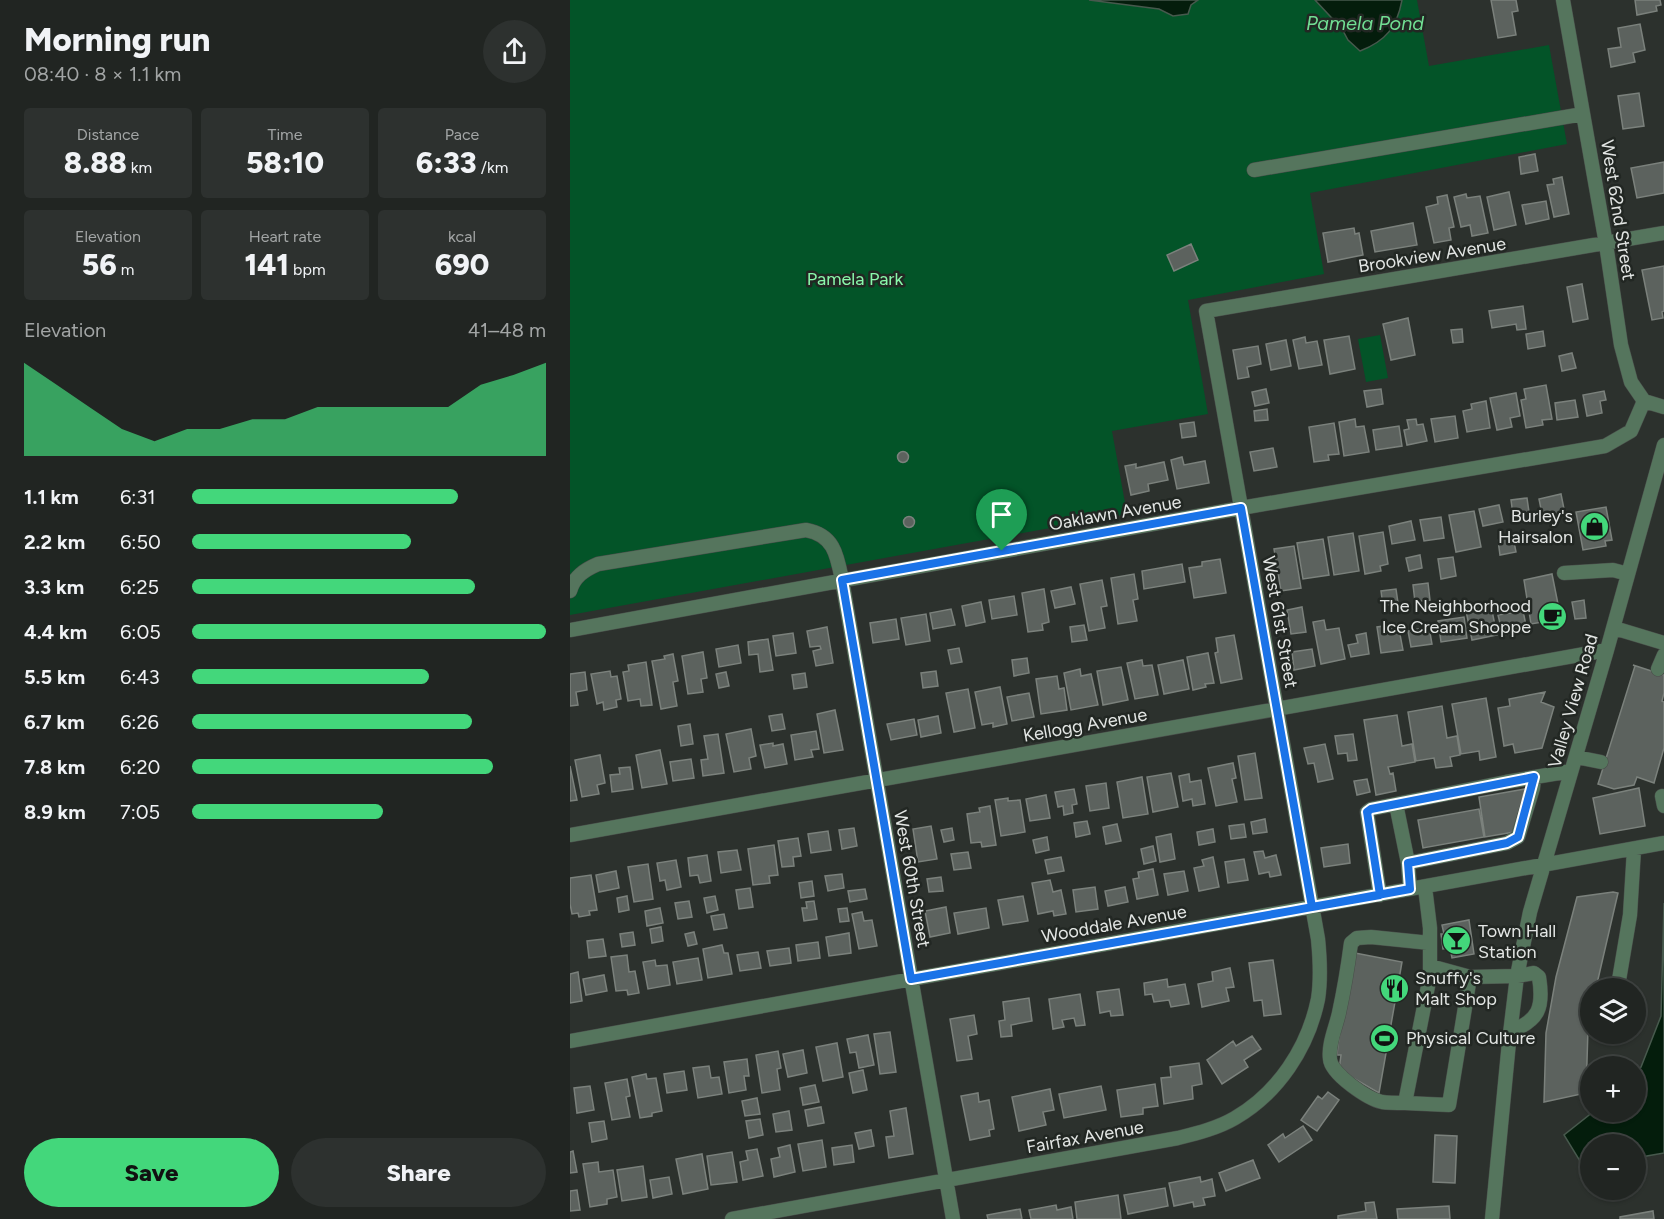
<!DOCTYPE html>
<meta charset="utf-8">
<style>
body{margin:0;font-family:Figtree,sans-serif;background:#2d312f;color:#f1f3f6;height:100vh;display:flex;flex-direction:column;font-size:22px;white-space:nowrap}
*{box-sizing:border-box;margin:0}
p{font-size:20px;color:#a2a5a5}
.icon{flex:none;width:33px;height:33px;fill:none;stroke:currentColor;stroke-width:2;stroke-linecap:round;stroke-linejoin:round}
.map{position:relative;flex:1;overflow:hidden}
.details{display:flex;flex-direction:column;background:#212522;width:570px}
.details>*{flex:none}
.fabs{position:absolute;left:1010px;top:978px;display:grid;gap:12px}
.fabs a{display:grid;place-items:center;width:66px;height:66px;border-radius:50%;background:#212522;box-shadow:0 2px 4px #0004,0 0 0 2px #3e4240;font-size:30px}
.pin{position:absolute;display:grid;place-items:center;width:51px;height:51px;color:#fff;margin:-62px -26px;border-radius:50% 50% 50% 0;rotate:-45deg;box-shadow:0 0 6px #0007}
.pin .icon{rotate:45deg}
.round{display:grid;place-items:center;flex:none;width:63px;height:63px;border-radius:32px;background:#2d312f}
.overview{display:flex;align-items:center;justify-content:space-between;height:102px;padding:0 24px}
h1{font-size:33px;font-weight:800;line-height:45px}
.figures{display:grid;grid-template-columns:repeat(3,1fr);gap:9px;height:102px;padding:6px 24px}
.figures div{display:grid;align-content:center;border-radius:6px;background:#2d312f;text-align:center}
.figures b{font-size:30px;font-weight:800}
.figures small{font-size:16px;font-weight:400}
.figures p{font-size:16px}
.chart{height:168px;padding:12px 24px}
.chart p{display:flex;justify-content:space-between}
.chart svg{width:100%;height:108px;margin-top:6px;fill:#43d77b;opacity:.7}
.cta{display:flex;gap:12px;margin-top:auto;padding:12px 24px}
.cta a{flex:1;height:69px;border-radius:36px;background:#43d77b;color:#111;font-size:24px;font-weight:800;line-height:69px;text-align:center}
.cta a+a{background:#2d312f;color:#f1f3f6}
ul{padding:0 24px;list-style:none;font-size:20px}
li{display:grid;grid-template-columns:96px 72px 1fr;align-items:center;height:45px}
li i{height:15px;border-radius:8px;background:#43d77b}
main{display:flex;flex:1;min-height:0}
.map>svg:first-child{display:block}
.green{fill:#035428}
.water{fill:#041d0c;stroke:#47594d;stroke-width:1.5}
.building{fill:#5c625e;stroke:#7b817c;stroke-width:1.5}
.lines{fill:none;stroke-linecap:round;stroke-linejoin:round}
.minor-casing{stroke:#494e4a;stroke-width:15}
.minor{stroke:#55755d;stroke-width:14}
.route-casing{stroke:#fff;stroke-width:12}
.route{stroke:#1a73e8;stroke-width:8}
.labels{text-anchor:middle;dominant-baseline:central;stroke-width:5;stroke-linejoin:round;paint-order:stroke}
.street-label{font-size:18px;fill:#e3e6e4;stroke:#222723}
.park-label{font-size:18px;fill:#8af8ab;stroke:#222723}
.poi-label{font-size:18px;fill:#e3e6e4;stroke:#222723;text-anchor:start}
.water-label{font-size:20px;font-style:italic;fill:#71de93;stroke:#222723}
</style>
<main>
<section class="details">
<div class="overview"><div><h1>Morning run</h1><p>08:40 · 8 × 1.1 km</p></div><a class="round"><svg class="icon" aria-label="share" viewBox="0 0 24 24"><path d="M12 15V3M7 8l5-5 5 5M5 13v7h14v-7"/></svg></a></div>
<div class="figures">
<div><p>Distance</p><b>8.88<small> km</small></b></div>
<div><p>Time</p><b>58:10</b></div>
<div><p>Pace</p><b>6:33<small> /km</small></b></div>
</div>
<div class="figures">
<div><p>Elevation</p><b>56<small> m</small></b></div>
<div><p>Heart rate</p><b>141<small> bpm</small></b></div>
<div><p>kcal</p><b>690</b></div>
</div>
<div class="chart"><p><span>Elevation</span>41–48 m</p>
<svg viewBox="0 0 160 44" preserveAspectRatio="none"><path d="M0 44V6L10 15L20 24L30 33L40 38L50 33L60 33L70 29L80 29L90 24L100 24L110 24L120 24L130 24L140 15L150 11L160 6V44z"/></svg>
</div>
<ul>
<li><b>1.1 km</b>6:31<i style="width:75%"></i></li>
<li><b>2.2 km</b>6:50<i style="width:62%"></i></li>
<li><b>3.3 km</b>6:25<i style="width:80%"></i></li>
<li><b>4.4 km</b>6:05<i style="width:100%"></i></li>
<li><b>5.5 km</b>6:43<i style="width:67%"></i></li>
<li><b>6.7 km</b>6:26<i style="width:79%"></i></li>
<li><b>7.8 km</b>6:20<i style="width:85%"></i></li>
<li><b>8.9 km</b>7:05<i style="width:54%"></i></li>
</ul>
<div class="cta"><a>Save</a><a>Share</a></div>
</section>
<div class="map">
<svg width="1094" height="1219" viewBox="0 0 1094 1219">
<rect width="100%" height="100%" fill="#2c312d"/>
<path class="green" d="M0 0H847L859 66 979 45 997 144 740 193 754 274 618 300 638 414 542 431 557 514 0 615Z
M810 335 818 378 796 382 788 339Z"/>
<path class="water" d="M519 0H628L621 5 618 14 603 16 589 9Z
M745 0H832C827 27 816 41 790 51L778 40 772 29Z
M1094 903V1153L1065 1158V1144H1020V1165L1013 1166 994 1135 1023 1112H1065V1073L1071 1067 1091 1016Z"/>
<path class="building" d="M921 0H946L948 11 942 12 946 35 928 38Z
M1065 0H1090L1091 5 1086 6 1087 11 1067 15Z
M1070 24 1075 50 1063 53 1065 62 1041 67 1038 49 1051 47 1048 28Z
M1069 93 1074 126 1053 129 1048 96Z
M965 154 968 171 951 174 949 157Z
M1094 162V193L1067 198 1061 168Z
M992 177 999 214 984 217 977 185 984 184 983 179Z
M939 192 946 225 924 230 917 197Z
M896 194 897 198 910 196 918 233 902 236 900 225 891 227 884 197Z
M877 195 884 227 879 228 881 240 864 243 856 207 868 204 867 197Z
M976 201 979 219 956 224 952 205Z
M843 223 847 245 805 252 801 231Z
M784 228 785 234 789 233 793 255 758 262 753 233Z
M621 244 628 260 604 271 597 255Z
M1094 266V311L1092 312 1093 318 1082 320 1072 270Z
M1012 284 1018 319 1003 322 997 287Z
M953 306 956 329 947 330 946 324 922 328 919 311Z
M838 318 845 355 821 360 813 324Z
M892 329 893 342 883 343 881 330Z
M973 331 975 346 958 349 956 334Z
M779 336 785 369 760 374 754 340Z
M735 337 736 343 747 341 752 365 729 369 723 340Z
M716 340 721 366 701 370 696 344Z
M688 346 691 364 677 367 679 377 668 379 663 350Z
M1002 353 1006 368 992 371 989 356Z
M976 385 982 419 972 420 973 425 956 428 951 400 956 399 954 389Z
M696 389 699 403 685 406 682 392Z
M811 389 813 404 797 407 794 391Z
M1034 391 1036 400 1030 401 1032 413 1017 416 1013 395Z
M946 393 950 416 940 418 942 427 927 430 920 398Z
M1005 400 1008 417 987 420 985 403Z
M916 401 920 428 897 432 893 411 902 409 901 404Z
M697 409 698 420 685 421 684 411Z
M885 416 888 438 865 442 861 419Z
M785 419 786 427 794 426 799 452 774 456 769 422Z
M846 419 847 425 853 424 857 441 837 445 834 430 839 429 837 420Z
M624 422 626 436 612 438 610 424Z
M764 423 769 454 758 455 759 460 744 462 739 427Z
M829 426 832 446 806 450 803 430Z
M703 448 707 467 684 471 680 452Z
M327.5 457a5.5 5.5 0 1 1 11 0a5.5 5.5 0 1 1-11 0Z
M612 457 614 465 635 461 639 483 607 489 601 460Z
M594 462 598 480 578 484 579 491 561 495 555 466 566 464V468Z
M991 494 995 514 973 519 969 499Z
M957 498 960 519 944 522 941 500Z
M929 505 933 522 913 526 909 509Z
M1036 507 1042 540 1035 541 1036 546 1013 550 1006 512Z
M904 511 911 547 886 552 879 515Z
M333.5 522a5.5 5.5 0 1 1 11 0a5.5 5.5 0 1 1-11 0Z
M871 517 874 538 854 541 850 520Z
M841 521 845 540 822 544 819 526Z
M813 532 818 564 810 566 811 571 795 574 789 536Z
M783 533 789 571 764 575 758 537Z
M943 537 946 552 930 555 928 540Z
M753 539 759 575 733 579 727 543Z
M724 546 731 588 711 591 704 549Z
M850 555 852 568 839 571 836 558Z
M883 557 886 576 871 579 868 559Z
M650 559 656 593 624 598 619 568 632 566V562Z
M612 564 615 582 574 589 572 571Z
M564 574 568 599 563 600 567 621 548 624 541 578Z
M982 574 991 619 961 624 954 580Z
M532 580 537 606 531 607 535 628 519 631 510 584Z
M858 583 860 600 845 602 843 585Z
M501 587 505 604 485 608 481 591Z
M474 589 479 622 472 624 473 630 458 632 452 593Z
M826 589 828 603 813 606 811 591Z
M444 596 447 615 422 619 419 600Z
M1014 600 1016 618 1005 619 1002 602Z
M411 602 415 622 396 626 392 606Z
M906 604 907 609 921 606 927 635 902 640 895 606Z
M732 607 736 632 721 634 717 610Z
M381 609 385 625 363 629 360 613Z
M953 611 957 630 933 635 928 615Z
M356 614 360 641 336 645 331 618Z
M894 617 897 638 871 642 868 621Z
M326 619 329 639 303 643 300 623Z
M754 620 756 630 769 628 775 659 751 664 743 622Z
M828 624 833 650 811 653 807 627Z
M514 625 517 640 502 642 500 627Z
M257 627 263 663 246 666 243 651 251 649 250 646 240 647 237 631Z
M859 627 862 644 841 647 838 631Z
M223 633 226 653 206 656 203 636Z
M796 633 799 654 781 657 778 645 788 643 786 635Z
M664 635 672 679 651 683 645 653 648 652 646 638Z
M198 639 203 670 190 672 188 654 179 655 178 642Z
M168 645 171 663 149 667 146 649Z
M389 648 392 662 381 664 378 650Z
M742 649 745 666 724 670 722 652Z
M133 652 137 678 131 679 133 692 118 694 112 656Z
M638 653 644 683 635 684 636 687 623 690 617 657Z
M103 654 108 681 103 682 107 706 91 709 82 661 95 659 94 656Z
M457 658 459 673 444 676 442 660Z
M572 660 573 666 582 665 588 695 565 699 557 663Z
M613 660 619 689 594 694 588 665Z
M76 662 82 705 71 706 70 699 58 701 53 672 59 671 58 665Z
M1063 665 1094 675V693L1092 701 1094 702V748L1084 783 1067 777 1064 785 1044 789 1028 784 1065 666Z
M551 667 558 700 533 705 527 671Z
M510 669 511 676 521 674 528 705 501 710 494 673Z
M40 671 41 677 47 676 51 699 46 700 47 707 34 710 33 702 27 704 21 674Z
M366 671 368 686 353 688 351 673Z
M15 672 17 690 6 692 8 705 0 706V674Z
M156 672 159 686 149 688 146 674Z
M235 673 237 687 224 689 222 675Z
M487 676 489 689 494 688 497 710 471 714 466 679Z
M430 687 437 724 423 727V723L412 725 405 692Z
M398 689 405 728 384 732 376 693Z
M975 692 971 702 984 707 972 748 945 753 943 744 934 746 928 708 940 706 939 699Z
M459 693 464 717 442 721 437 697Z
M916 698 926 757 910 760 909 751 891 754 882 704Z
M872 706 877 738 887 736 890 755 880 757 882 766 866 768 864 758 846 761 838 712Z
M265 710 273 750 254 753 247 714Z
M212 714 215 729 202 731 199 716Z
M827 715 832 746 842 744 845 762 818 767 820 774 823 773 826 791 806 795 794 720Z
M368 716 371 733 351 737 348 720Z
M344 719 347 735 321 740 317 724Z
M120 724 123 744 111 746 108 726Z
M181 729 186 756 179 758 181 769 164 772 156 734Z
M246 731 249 749 241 750 243 757 225 760 221 735Z
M148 734 154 773 133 776 131 760 138 759 134 736Z
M783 734 787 760 778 761 777 753 768 754 765 736Z
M203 743V746L213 744 217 764 195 768 190 745Z
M755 744 763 779 748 782 744 763 738 764 734 748Z
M90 750 97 784 72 788 66 755Z
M685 753 692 798 675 800 668 756Z
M30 755 35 783 27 785 29 794 12 797 5 760Z
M121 759 124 778 103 781 100 762Z
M663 763 666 778 662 779 667 802 646 806 638 768Z
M0 766 7 800 0 801Z
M60 767 63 789 42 792 40 775 50 774 49 768Z
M601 773 608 807 583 812 577 777Z
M619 774 620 782 631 780 635 804 623 806 622 799 613 801 609 776Z
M572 777 578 814 553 818 547 782Z
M797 779 800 792 787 795 784 781Z
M536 783 539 808 520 811 516 786Z
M1069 788 1075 826 1030 834 1023 798Z
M504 789 507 804 502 805 503 813 494 815 493 806 488 807 485 792Z
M955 789 944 832 915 837 909 797Z
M476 795 480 818 460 821 456 799Z
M438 798V801L450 800 455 832 431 836 425 800Z
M420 806 426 845 412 847 411 842 401 843 397 814 410 812 409 808Z
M909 809 914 837 853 848 848 820Z
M695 819 697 832 683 834 681 822Z
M517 821 520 834 506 837 504 823Z
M547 824 551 841 536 844 533 827Z
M674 824 676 837 661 839 659 826Z
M361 826 367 859 348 862 343 829Z
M284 828 287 846 272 849 269 830Z
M382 828 384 840 374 842 371 830Z
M643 829 645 842 629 845 627 832Z
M258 831 261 850 241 853 238 834Z
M601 834 605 859 590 862 586 837Z
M477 837 479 850 466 853 463 840Z
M228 838 231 856 223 857 224 866 212 867 208 841Z
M778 844 780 863 754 867 751 848Z
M204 845 208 875 199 876 200 883 183 885 178 849Z
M583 846 586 861 574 864 571 849Z
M167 850 171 870 151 873 148 852Z
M693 851 695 858 706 855 711 875 700 877 699 872 689 874 684 852Z
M398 852 401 868 384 870 381 854Z
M137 855 141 881 130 883 128 875 120 876 118 858Z
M491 857 494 871 478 874 475 860Z
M643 857 649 887 629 891 624 868 634 866 632 860Z
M674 859 678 880 658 883 655 862Z
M106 860 111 887 97 890 95 880 90 881 87 863Z
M78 864 83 899 64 902 58 867Z
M583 869 588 895 567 899 563 879 569 878 568 872Z
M46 871 49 888 29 892 26 875Z
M614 871 618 891 598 895 594 874Z
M272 874 274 888 258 891 255 876Z
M21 875 27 910 19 911 20 915 9 917 8 913 2 914 0 904V878Z
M371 877 373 891 359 892 357 879Z
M480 880 483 892 491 890 496 914 484 916 483 911 468 914 462 883Z
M242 881 244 896 231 898 229 883Z
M525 887 528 909 506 912 503 890Z
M555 887 558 902 538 906 535 891Z
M180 888 183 907 169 909 166 890Z
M295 889 297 899 280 902 278 891Z
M1043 892 1048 893 1026 988H1020V1018L1018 1029 1016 1093 974 1102 976 1033 986 977 1007 897Z
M57 896 59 910 49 912 47 898Z
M145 896 148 910 137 913 134 898Z
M453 896 458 921 433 925 428 900Z
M119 901 122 917 108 919 105 903Z
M244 901 247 919 234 921 232 908H237L236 902Z
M376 907 380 933 360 937 355 911Z
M90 908 93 923 77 926 75 911Z
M277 908 279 921 270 922 268 909Z
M416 908 419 928 388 934 384 913Z
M292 912 294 921 302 920 307 946 289 949 282 914Z
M154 914 157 928 144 930 141 916Z
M899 920 904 954 882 958 880 948 873 949 871 934H874L872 925Z
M91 927 93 941 82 943 80 929Z
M63 932 65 945 52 947 50 934Z
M124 932 127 944 118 946 115 934Z
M279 933 281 953 259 956 256 937Z
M33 939 36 956 19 958 17 941Z
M248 942 250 958 228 961 226 945Z
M152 945 154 953H158L162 974 138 978 133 949Z
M219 948 221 963 200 966 197 951Z
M188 952 191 968 170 971 167 955Z
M785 953 832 962 809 1093 769 1070 771 1055H767L768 1044Z
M57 955 59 972 65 971 69 993 58 995 57 990 46 991 41 957Z
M128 958 132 980 107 984 103 962Z
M85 960 86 966 97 965 100 985 78 989 73 962Z
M703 960 711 1014 694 1016 692 1000 684 1001 679 963Z
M660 968 664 987 656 988 659 1001 632 1007 628 984 643 981 642 972Z
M8 972 12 1001 0 1003V974Z
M34 975 37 991 16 995 13 979Z
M597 979 598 987 615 984 619 1004 601 1007 599 1000 584 1002 582 994 575 995 574 983Z
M549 989 553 1015 541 1016 540 1011 530 1013 527 992Z
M510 994 515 1025 506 1026 504 1018 492 1020 494 1027 483 1029 479 999Z
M459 998 462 1021 441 1025 442 1036 431 1037 429 1021 435 1020 433 1002Z
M404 1015 407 1034 398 1036 402 1059 387 1061 380 1019Z
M320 1032 326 1072 310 1074 304 1034Z
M298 1035 304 1065 289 1068 286 1052 280 1053 277 1039Z
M682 1036 691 1049 674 1060 678 1067 652 1084 637 1060 663 1041 666 1046Z
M267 1043 273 1077 253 1081 246 1047Z
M233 1050 237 1073 218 1077 213 1054Z
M208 1051 211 1068 207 1069 210 1090 192 1093 186 1055Z
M177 1059 179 1076H174L176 1090 159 1093 154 1062Z
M629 1063 632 1084 622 1086 623 1099 594 1104 591 1078 601 1077 600 1067Z
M139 1066 141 1078 149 1077 152 1094 128 1098 123 1068Z
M293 1070 297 1090 283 1093 279 1073Z
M114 1071 117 1090 97 1093 94 1074Z
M76 1074 77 1079 86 1078 92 1111 82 1113V1116L70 1118 62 1077Z
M57 1079 60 1096 56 1097 60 1117 42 1120 35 1083Z
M585 1084 588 1106 573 1108V1114L551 1117 547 1090Z
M245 1085 249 1102 233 1105 230 1088Z
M20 1086 24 1110 7 1113 4 1088Z
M531 1086 536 1110 494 1118 489 1094Z
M480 1089 484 1110 473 1112 476 1125 449 1131 442 1097Z
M758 1092 769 1100 747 1131 731 1120 748 1096 752 1099Z
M408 1093 409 1102 419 1100 424 1129 419 1130 420 1136 400 1140 391 1096Z
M187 1098 190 1114 175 1116 172 1101Z
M251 1107 254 1123 238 1126 235 1110Z
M336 1108 343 1154 319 1158 316 1137 324 1136 320 1111Z
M219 1111 222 1130 206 1132 203 1114Z
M190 1119 193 1135 179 1138 176 1121Z
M34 1121 37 1139 22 1142 19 1123Z
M733 1126 742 1140 709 1162 698 1145 713 1134 715 1138Z
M301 1130 304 1146 289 1149 285 1133Z
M865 1135 887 1136 885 1183 863 1182Z
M252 1140 256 1167 233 1171 228 1144Z
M220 1145 225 1172 204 1177 201 1159 210 1157 208 1148Z
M282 1145 284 1162 264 1165 262 1148Z
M187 1149 193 1176 173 1180 170 1162 178 1160 176 1151Z
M3 1151 7 1172 0 1173V1152Z
M162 1152 167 1182 141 1185 137 1156Z
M132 1154 138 1189 113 1194 106 1159Z
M683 1160 690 1178 656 1191 649 1173Z
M28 1162 29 1172 43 1170 47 1197 37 1199V1204L20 1207 13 1164Z
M73 1166 77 1197 52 1201 47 1170Z
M99 1177 102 1194 83 1198 80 1180Z
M630 1177 631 1182 642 1179 645 1196 633 1198 635 1205 624 1207 623 1202 604 1206 599 1183Z
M595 1188 598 1206 558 1214 554 1195Z
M7 1190 10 1210 0 1211V1191Z
M548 1195 551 1219H507L505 1202Z
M804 1202 807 1219H768V1216L796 1211 795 1203Z
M486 1205 487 1210 501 1207 503 1219H461L459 1210Z
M879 1206 880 1219H828L827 1209Z
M450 1209 452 1219H418L417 1215Z
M1083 1211 1084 1219H1050V1217Z"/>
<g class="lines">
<defs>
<path id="minor" d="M993 0 1036 244 1051 345 1061 382 1074 401 1094 407
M684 170 1013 114
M994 573 1043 570 1058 574
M0 591C4 577 14 570 28 564L236 530C264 535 267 555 272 580L383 1219
M1044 628 1094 643
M0 630 671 508 1035 446 1061 431 1074 401
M1088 669 1094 655
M1006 757 1031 762
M1092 796 1094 806
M826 804 838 863 840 889
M0 835 1037 650
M838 863 937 843 948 837 963 788 964 777
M855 887 860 928V976L835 1103 879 1105 900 977 947 976 964 973 969 977C974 1008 969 1020 940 1032
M810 895 797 812 801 809 936 782 1001 771
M860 966 900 977
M1049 980 1060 915 1064 849
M0 1041 1094 843
M835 1103C828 1103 819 1103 812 1102 798 1099 761 1074 760 1059 758 1044 766 1027 769 1013 774 990 778 966 781 943L787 938 801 937 860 943
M162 1219 608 1138C628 1133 648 1128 665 1118 708 1093 738 1048 748 999 751 980 750 959 748 939L636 311 1094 233
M922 1219 939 1042 947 976 960 912 1037 650 1094 445"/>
</defs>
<use href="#minor" class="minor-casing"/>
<use href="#minor" class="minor"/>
</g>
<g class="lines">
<defs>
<path id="route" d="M432 551 671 508 742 907 810 895 797 812 801 809 964 777 948 837 937 843 838 863 840 889C674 920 508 949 341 979L272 580 432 551"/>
</defs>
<use href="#route" class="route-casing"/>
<use href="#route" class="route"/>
</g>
<defs>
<symbol id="shop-disc" viewBox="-11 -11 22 22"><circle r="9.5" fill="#43d77b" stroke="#222723"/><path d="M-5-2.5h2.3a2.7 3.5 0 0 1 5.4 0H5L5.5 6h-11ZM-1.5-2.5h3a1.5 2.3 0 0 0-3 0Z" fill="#111"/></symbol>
<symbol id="cafe-disc" viewBox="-11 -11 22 22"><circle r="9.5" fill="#43d77b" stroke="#222723"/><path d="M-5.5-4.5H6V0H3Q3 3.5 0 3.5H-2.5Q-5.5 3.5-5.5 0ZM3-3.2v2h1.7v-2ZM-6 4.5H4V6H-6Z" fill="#111"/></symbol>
<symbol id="bar-disc" viewBox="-11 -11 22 22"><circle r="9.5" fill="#43d77b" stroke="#222723"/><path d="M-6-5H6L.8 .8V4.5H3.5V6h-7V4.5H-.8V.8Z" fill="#111"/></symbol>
<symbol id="restaurant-disc" viewBox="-11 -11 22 22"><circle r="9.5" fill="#43d77b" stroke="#222723"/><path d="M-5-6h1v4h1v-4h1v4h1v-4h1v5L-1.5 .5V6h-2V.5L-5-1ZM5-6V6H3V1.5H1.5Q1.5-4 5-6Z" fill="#111"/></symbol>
<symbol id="stadium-disc" viewBox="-11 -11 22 22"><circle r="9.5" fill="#43d77b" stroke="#222723"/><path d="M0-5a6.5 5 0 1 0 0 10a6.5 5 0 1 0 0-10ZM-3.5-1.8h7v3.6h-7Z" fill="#111"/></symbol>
</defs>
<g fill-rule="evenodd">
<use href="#shop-disc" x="1008" y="510" width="33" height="33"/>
<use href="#cafe-disc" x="966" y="600" width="33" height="33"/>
<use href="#bar-disc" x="870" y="924" width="33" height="33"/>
<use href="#restaurant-disc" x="808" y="972" width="33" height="33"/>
<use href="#stadium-disc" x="798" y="1022" width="33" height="33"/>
</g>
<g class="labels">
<g class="street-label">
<text transform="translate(1048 210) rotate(81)">West 62nd Street</text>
<text transform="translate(862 255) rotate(-9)">Brookview Avenue</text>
<text transform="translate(545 513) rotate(-10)">Oaklawn Avenue</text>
<text transform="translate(710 622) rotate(80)">West 61st Street</text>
<text transform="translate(1003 701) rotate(-74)">Valley View Road</text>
<text transform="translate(515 725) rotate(-10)">Kellogg Avenue</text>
<text transform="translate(342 879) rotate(80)">West 60th Street</text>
<text transform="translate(544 924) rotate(-10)">Wooddale Avenue</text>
<text transform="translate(515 1137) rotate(-10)">Fairfax Avenue</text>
</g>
<g class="park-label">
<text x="285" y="279">Pamela Park</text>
</g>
<g class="poi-label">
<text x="1003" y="516" text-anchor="end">Burley's<tspan x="1003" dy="21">Hairsalon</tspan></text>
<text x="961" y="606" text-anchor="end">The Neighborhood<tspan x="961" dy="21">Ice Cream Shoppe</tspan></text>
<text x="908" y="931">Town Hall<tspan x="908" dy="21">Station</tspan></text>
<text x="845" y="978">Snuffy's<tspan x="845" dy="21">Malt Shop</tspan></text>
<text x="836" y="1038">Physical Culture</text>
</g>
<g class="water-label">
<text x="795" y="23">Pamela Pond</text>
</g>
</g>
</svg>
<div class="fabs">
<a><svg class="icon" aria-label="layers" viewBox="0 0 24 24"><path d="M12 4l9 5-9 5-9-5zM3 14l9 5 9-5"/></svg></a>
<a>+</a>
<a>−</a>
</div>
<div class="pin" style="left:432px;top:551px;background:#1e9e55"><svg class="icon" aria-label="arrive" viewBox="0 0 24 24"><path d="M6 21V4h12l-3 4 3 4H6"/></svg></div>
</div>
</main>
